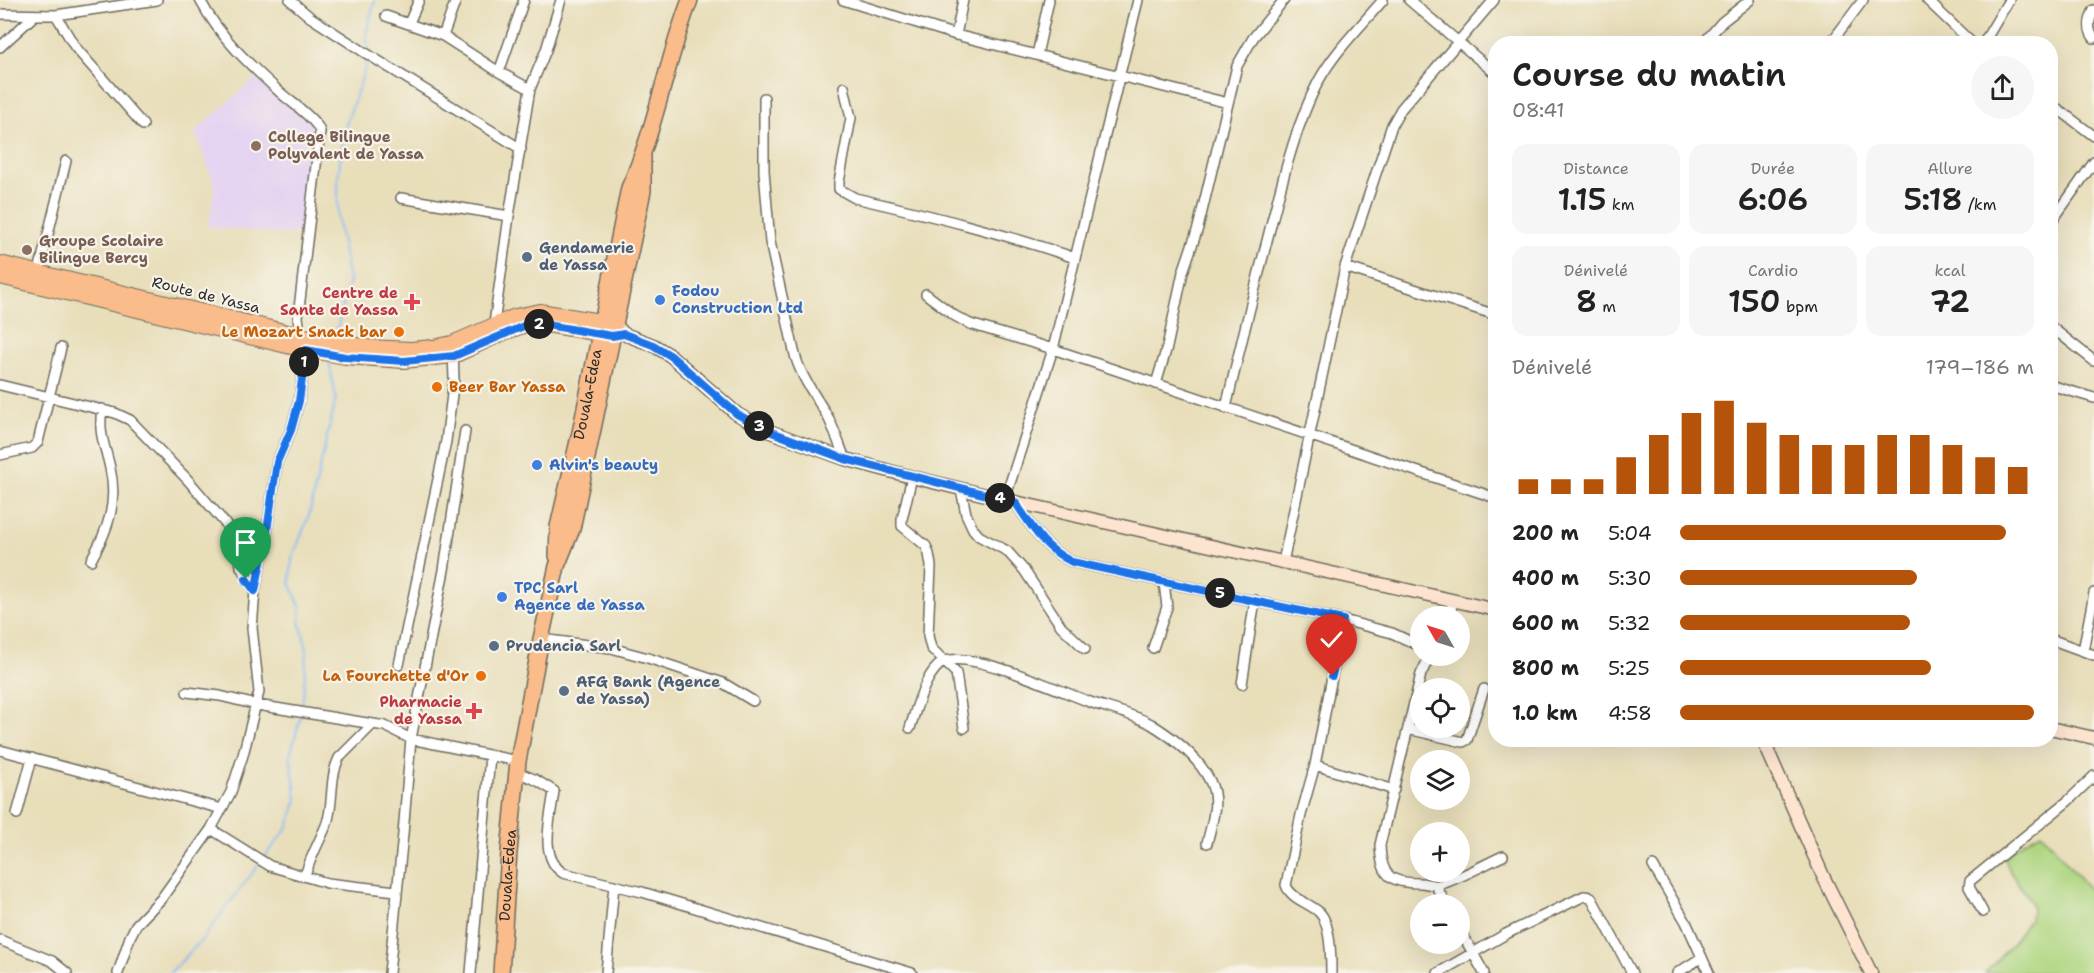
<!DOCTYPE html>
<html lang="fr">
<meta charset="utf-8">
<style>
body{margin:0;font-family:"Shantell Sans",sans-serif;background:#f6f6f6;color:#222;height:100vh;display:flex;flex-direction:column;font-size:22px;white-space:nowrap}
*{box-sizing:border-box;margin:0}
p{font-size:20px;color:#767676}
.icon{flex:none;width:33px;height:33px;fill:none;stroke:currentColor;stroke-width:2;stroke-linecap:round;stroke-linejoin:round}
.map{position:relative;flex:1;overflow:hidden}
.panel{position:absolute;left:1488px;top:36px;width:570px;height:711px;display:flex;flex-direction:column;background:#fff;border-radius:24px;box-shadow:0 6px 24px #0002}
.panel>*{flex:none}
.needle{width:39px;rotate:309deg}
.tools{position:absolute;left:1410px;top:606px;display:grid;gap:12px}
.tools a{display:grid;place-items:center;width:60px;height:60px;border-radius:50%;background:#fff;box-shadow:0 6px 24px #0002;font-size:30px}
.pin{position:absolute;display:grid;place-items:center;width:51px;height:51px;color:#fff;margin:-62px -26px;border-radius:50% 50% 50% 0;rotate:-45deg;box-shadow:0 0 6px #0007}
.pin .icon{rotate:45deg}
.km{position:absolute;width:30px;height:30px;margin:-15px;border-radius:50%;background:#222;color:#fff;font-size:16px;line-height:30px;text-align:center}
.round{display:grid;place-items:center;flex:none;width:63px;height:63px;border-radius:32px;background:#f6f6f6}
.head{display:flex;align-items:center;justify-content:space-between;height:102px;padding:0 24px}
h1{font-size:33px;font-weight:600;line-height:45px}
.metrics{display:grid;grid-template-columns:repeat(3,1fr);gap:9px;height:102px;padding:6px 24px}
.metrics div{display:grid;align-content:center;border-radius:15px;background:#f6f6f6;text-align:center}
.metrics b{font-size:30px;font-weight:600}
.metrics small{font-size:16px;font-weight:400}
.metrics p{font-size:16px}
.chart{height:168px;padding:12px 24px}
.chart p{display:flex;justify-content:space-between}
.chart svg{width:100%;height:108px;margin-top:6px;stroke:#b45309;stroke-width:6}
ul{padding:0 24px;list-style:none;font-size:20px}
li{display:grid;grid-template-columns:96px 72px 1fr;align-items:center;height:45px}
li i{height:15px;border-radius:8px;background:#b45309}
.map>svg:first-child{display:block}
.built{fill:#e4d3f1}
.green{fill:#aed680;stroke:#6c8056;stroke-width:1.5}
.lines{fill:none;stroke-linecap:round;stroke-linejoin:round}
.stream{stroke:#82b8f1;stroke-width:2}
.minor-casing{stroke:#6d6a5d;stroke-width:12}
.secondary-casing{stroke:#6d6a5d;stroke-width:15}
.primary-casing{stroke:#6d6a5d;stroke-width:16}
.trunk-casing{stroke:#6d6a5d;stroke-width:18}
.minor{stroke:#fff;stroke-width:9}
.secondary{stroke:#fde4d0;stroke-width:12}
.primary{stroke:#f9bc8a;stroke-width:14}
.trunk{stroke:#f9bc8a;stroke-width:15}
.route-casing{stroke:#fff;stroke-width:12}
.route{stroke:#1a73e8;stroke-width:8}
.education-dot{fill:#8d6e63;stroke:#f7f3e8;stroke-width:2}
.service-dot{fill:#5c6f8a;stroke:#f7f3e8;stroke-width:2}
.shop-dot{fill:#3f7fe0;stroke:#f7f3e8;stroke-width:2}
.health-dot{fill:#e0444e;stroke:#f7f3e8;stroke-width:2}
.food-dot{fill:#e8710a;stroke:#f7f3e8;stroke-width:2}
.labels{text-anchor:middle;dominant-baseline:central;stroke-width:4.5;stroke-linejoin:round;paint-order:stroke}
.education-label{font-size:15px;font-weight:bold;fill:#785e54;stroke:#f7f3e8;text-anchor:start}
.service-label{font-size:15px;font-weight:bold;fill:#4e5e75;stroke:#f7f3e8;text-anchor:start}
.shop-label{font-size:15px;font-weight:bold;fill:#366cbe;stroke:#f7f3e8;text-anchor:start}
.health-label{font-size:15px;font-weight:bold;fill:#be3a42;stroke:#f7f3e8;text-anchor:end}
.street-label{font-size:15px;fill:#2b2b2b;stroke:#f7f3e8}
.food-label{font-size:15px;font-weight:bold;fill:#c56008;stroke:#f7f3e8;text-anchor:end}
</style>
<div class="map">
<svg width="2094" height="973" viewBox="0 0 2094 973">
<rect width="100%" height="100%" fill="#f7f3e8"/>
<filter id="ink" filterUnits="userSpaceOnUse"><feTurbulence type="fractalNoise" baseFrequency=".0167" numOctaves="2"/><feDisplacementMap in="SourceGraphic" scale="12" xChannelSelector="R" yChannelSelector="G"/><feConvolveMatrix kernelMatrix="1 2 1 2 8 2 1 2 1" color-interpolation-filters="sRGB"/></filter>
<filter id="wash" filterUnits="userSpaceOnUse"><feTurbulence type="fractalNoise" baseFrequency=".008" numOctaves="4" result="noise"/><feDisplacementMap in="SourceGraphic" scale="24" xChannelSelector="R" yChannelSelector="G"/><feGaussianBlur stdDeviation="1.35" result="paint"/><feColorMatrix in="noise" values="0 0 0 0 0 0 0 0 0 0 0 0 0 0 0 0 0 1.4 0 .05"/><feComposite in="paint" operator="in"/></filter>
<g filter="url(#wash)">
<rect width="100%" height="100%" fill="#e8deba"/>
<path class="built" d="M256 77 314 122 300 233H291L290 235 208 227 215 186 195 132Z"/>
<path class="green" d="M2041 832 2094 895V973H1985C1995 963 2031 924 2032 910 2032 906 2029 900 2028 897 2019 883 2008 874 2005 857L2023 842Z"/>
<g class="lines">
<path class="stream" d="M369 53 366 34 375 0
M336 334 349 281 338 221V178L344 130 369 58
M93 402 120 409 127 414
M302 709 307 650 300 622 301 609 290 583 292 559 309 515 336 398 329 362
M263 859 288 827 297 799 290 756 301 715
M170 973 200 942 260 863"/>
</g>
</g>
<g filter="url(#ink)">
<g class="lines">
<defs>
<path id="minor" d="M290 0 310 17 364 52 521 149
M843 0 956 35 1228 103
M1409 0 1496 74
M1927 0 1973 44
M2094 10C2089 20 2087 29 2094 38
M0 14 56 15 157 0
M56 15 75 47 143 125
M386 16 443 36 499 72 530 89
M409 23 419 0
M956 35 963 0
M443 36 456 0
M1703 44 1722 22 1750 0
M1830 44 1863 0
M1983 44 2009 0
M0 47 35 15
M1037 55 1049 0
M499 72 524 0
M844 87 851 118 839 182V189L855 198C929 215 1003 233 1075 258
M764 98V171L770 242 794 351C800 377 816 396 829 419 835 432 840 446 845 459
M2050 103 2094 136
M401 198 509 216
M2050 224 2094 162
M1345 267 1496 315
M39 271 66 161
M926 294 955 316 970 324 1053 349 1496 498
M494 324 509 216 530 89 546 50 561 0
M2050 326 2094 361
M1156 384 1167 347 1183 272 1198 228 1237 66 1253 38 1284 0
M0 385 115 413 130 420 187 479 230 529 238 544 241 567 255 591
M2050 385 2094 398
M1226 408C1240 346 1256 284 1272 221 1284 175 1296 125 1318 82 1334 52 1361 26 1383 0
M0 455 32 448 38 442 61 348
M912 477 902 519V526L926 546 929 554 931 566 928 636 931 648 956 673 964 728
M961 489 966 514 973 529 979 536 1007 551 1024 570 1061 626 1085 649
M1005 499 1053 349 1138 0
M1015 502C1033 528 1042 547 1072 562L1343 620 1392 633 1420 646
M91 560C108 530 118 503 110 468 105 444 98 435 102 409
M1283 562 1345 267 1392 125 1401 109 1494 0
M1449 616 1453 602
M541 639 611 648 648 658 723 683 753 701
M2050 639 2094 655
M1153 648 1167 607 1164 583
M2083 651 2094 593
M1430 656 1421 674 1380 845C1381 876 1390 883 1420 883 1426 883 1433 886 1438 885 1457 880 1485 864 1503 856
M399 665 446 441 454 379 453 351
M1242 684 1255 600
M187 692 220 696 257 705 373 724 385 726 411 739 518 761
M910 728C916 710 926 668 946 661 973 651 1062 692 1090 702 1110 709 1133 714 1151 724 1174 738 1198 757 1210 781 1220 801 1212 822 1207 843
M1408 729 1463 742 1467 740 1484 689
M0 750 222 809
M1315 765 1394 790
M517 772 536 780 554 791C551 817 538 857 563 873L642 892 912 973
M17 814 32 758
M211 829 270 866 327 883 396 891
M1653 866 1686 922 1709 973
M305 876C310 857 320 841 327 823 334 803 329 778 339 758L373 724
M1436 886 1446 904
M1983 912 1969 887 1970 881 2068 801 2094 776
M1460 930 1484 973
M0 940 52 961 67 973
M118 973 130 937 136 925 161 899 211 829 231 792 243 755 259 692 252 628 255 591 266 538 277 462 291 430 299 401 306 350 301 340 298 317 320 132 318 127C310 115 295 105 283 95 252 67 220 38 200 0
M389 973 403 834 411 739 444 570 465 431
M471 973 490 756
M606 973 614 885
M1331 973C1331 957 1331 923 1319 912 1309 903 1290 898 1286 885L1301 815 1315 765 1343 620
M1438 973 1506 934 1584 896 1591 897 1632 973
M1677 973 1701 958"/>
<path id="secondary" d="M614 323 624 334 653 345 671 356 737 414 766 430 845 459 912 477 1015 502 1496 610
M2050 728 2094 738
M1763 740 1823 876 1871 973"/>
<path id="primary" d="M0 263 300 335 368 347 411 349 433 347 452 343 515 316 540 311 612 323
M0 277 295 348 345 357 404 361 454 356 504 333 526 325 541 324 611 336"/>
<g id="trunk">
<path id="s1" d="M557 556 558 527 581 428 629 188C656 128 666 62 690 0"/>
<path id="s2" d="M501 973 509 852 518 761 541 639 557 566 572 529 643 191V156"/>
</g>
</defs>
<use href="#minor" class="minor-casing"/>
<use href="#secondary" class="secondary-casing"/>
<use href="#primary" class="primary-casing"/>
<use href="#trunk" class="trunk-casing"/>
<use href="#minor" class="minor"/>
<use href="#secondary" class="secondary"/>
<use href="#primary" class="primary"/>
<use href="#trunk" class="trunk"/>
</g>
</g>
<g class="lines" filter="url(#ink)">
<defs>
<path id="route" d="M246 579 255 591 266 538 277 462 291 430 299 401 306 350 345 357 404 361 454 356 526 325 541 324 612 336 624 334 653 345 671 356 737 414 766 430 845 459 1015 502C1033 528 1042 547 1072 562L1343 620 1332 676"/>
</defs>
<use href="#route" class="route-casing"/>
<use href="#route" class="route"/>
</g>
<g class="education-dot">
<circle cx="256" cy="146" r="6"/>
<circle cx="27" cy="250" r="6"/>
</g>
<g class="service-dot">
<circle cx="527" cy="257" r="6"/>
<circle cx="494" cy="646" r="6"/>
<circle cx="564" cy="691" r="6"/>
</g>
<g class="shop-dot">
<circle cx="660" cy="300" r="6"/>
<circle cx="537" cy="465" r="6"/>
<circle cx="502" cy="597" r="6"/>
</g>
<g class="health-dot">
<path d="M409 293h6v6h6v6h-6v6h-6v-6h-6v-6h6z"/>
<path d="M471 702h6v6h6v6h-6v6h-6v-6h-6v-6h6z"/>
</g>
<g class="food-dot">
<circle cx="399" cy="332" r="6"/>
<circle cx="437" cy="387" r="6"/>
<circle cx="481" cy="676" r="6"/>
</g>
<g class="labels">
<g class="education-label">
<text x="268" y="137">College Bilingue<tspan x="268" dy="17">Polyvalent de Yassa</tspan></text>
<text x="39" y="241">Groupe Scolaire<tspan x="39" dy="17">Bilingue Bercy</tspan></text>
</g>
<g class="service-label">
<text x="539" y="248">Gendamerie<tspan x="539" dy="17">de Yassa</tspan></text>
<text x="506" y="646">Prudencia Sarl</text>
<text x="576" y="682">AFG Bank (Agence<tspan x="576" dy="17">de Yassa)</tspan></text>
</g>
<g class="shop-label">
<text x="672" y="291">Fodou<tspan x="672" dy="17">Construction Ltd</tspan></text>
<text x="549" y="465">Alvin's beauty</text>
<text x="514" y="588">TPC Sarl<tspan x="514" dy="17">Agence de Yassa</tspan></text>
</g>
<g class="health-label">
<text x="398" y="293">Centre de<tspan x="398" dy="17">Sante de Yassa</tspan></text>
<text x="462" y="702">Pharmacie<tspan x="462" dy="17">de Yassa</tspan></text>
</g>
<g class="street-label">
<text transform="translate(206 295) rotate(14)">Route de Yassa</text>
<text stroke="none"><textPath href="#s1" startOffset="165">Douala-Edea</textPath></text>
<text stroke="none"><textPath href="#s2" startOffset="98">Douala-Edea</textPath></text>
</g>
<g class="food-label">
<text x="387" y="332">Le Mozart Snack bar</text>
<text x="449" y="387" text-anchor="start">Beer Bar Yassa</text>
<text x="469" y="676">La Fourchette d'Or</text>
</g>
</g>
</svg>
<div class="tools">
<a><svg class="needle" viewBox="-14 -14 28 28"><path d="M0-13l5 13h-10z" fill="#e53935"/><path d="M0 13l5-13h-10z" fill="#767676"/></svg></a>
<a><svg class="icon" aria-label="locate" viewBox="0 0 24 24"><circle cx="12" cy="12" r="6"/><path d="M12 2v4M12 18v4M2 12h4M18 12h4"/></svg></a>
<a><svg class="icon" aria-label="layers" viewBox="0 0 24 24"><path d="M12 4l9 5-9 5-9-5zM3 14l9 5 9-5"/></svg></a>
<a>+</a>
<a>−</a>
</div>
<div class="pin" style="left:246px;top:579px;background:#1e9e55"><svg class="icon" aria-label="arrive" viewBox="0 0 24 24"><path d="M6 21V4h12l-3 4 3 4H6"/></svg></div>
<div class="pin" style="left:1332px;top:676px;background:#d93025"><svg class="icon" aria-label="check" viewBox="0 0 24 24"><path d="M5 12l5 5 9-10"/></svg></div>
<b class="km" style="left:304px;top:362px">1</b>
<b class="km" style="left:539px;top:324px">2</b>
<b class="km" style="left:759px;top:426px">3</b>
<b class="km" style="left:1000px;top:498px">4</b>
<b class="km" style="left:1220px;top:593px">5</b>
<section class="panel">
<div class="head"><div><h1>Course du matin</h1><p>08:41</p></div><a class="round"><svg class="icon" aria-label="share" viewBox="0 0 24 24"><path d="M12 15V3M7 8l5-5 5 5M5 13v7h14v-7"/></svg></a></div>
<div class="metrics">
<div><p>Distance</p><b>1.15<small> km</small></b></div>
<div><p>Durée</p><b>6:06</b></div>
<div><p>Allure</p><b>5:18<small> /km</small></b></div>
</div>
<div class="metrics">
<div><p>Dénivelé</p><b>8<small> m</small></b></div>
<div><p>Cardio</p><b>150<small> bpm</small></b></div>
<div><p>kcal</p><b>72</b></div>
</div>
<div class="chart"><p><span>Dénivelé</span>179–186 m</p>
<svg viewBox="0 0 160 44" preserveAspectRatio="none"><path d="M5 44V38M15 44V38M25 44V38M35 44V29M45 44V20M55 44V11M65 44V6M75 44V15M85 44V20M95 44V24M105 44V24M115 44V20M125 44V20M135 44V24M145 44V29M155 44V33"/></svg>
</div>
<ul>
<li><b>200 m</b>5:04<i style="width:92%"></i></li>
<li><b>400 m</b>5:30<i style="width:67%"></i></li>
<li><b>600 m</b>5:32<i style="width:65%"></i></li>
<li><b>800 m</b>5:25<i style="width:71%"></i></li>
<li><b>1.0 km</b>4:58<i style="width:100%"></i></li>
</ul>
</section>
</div>
